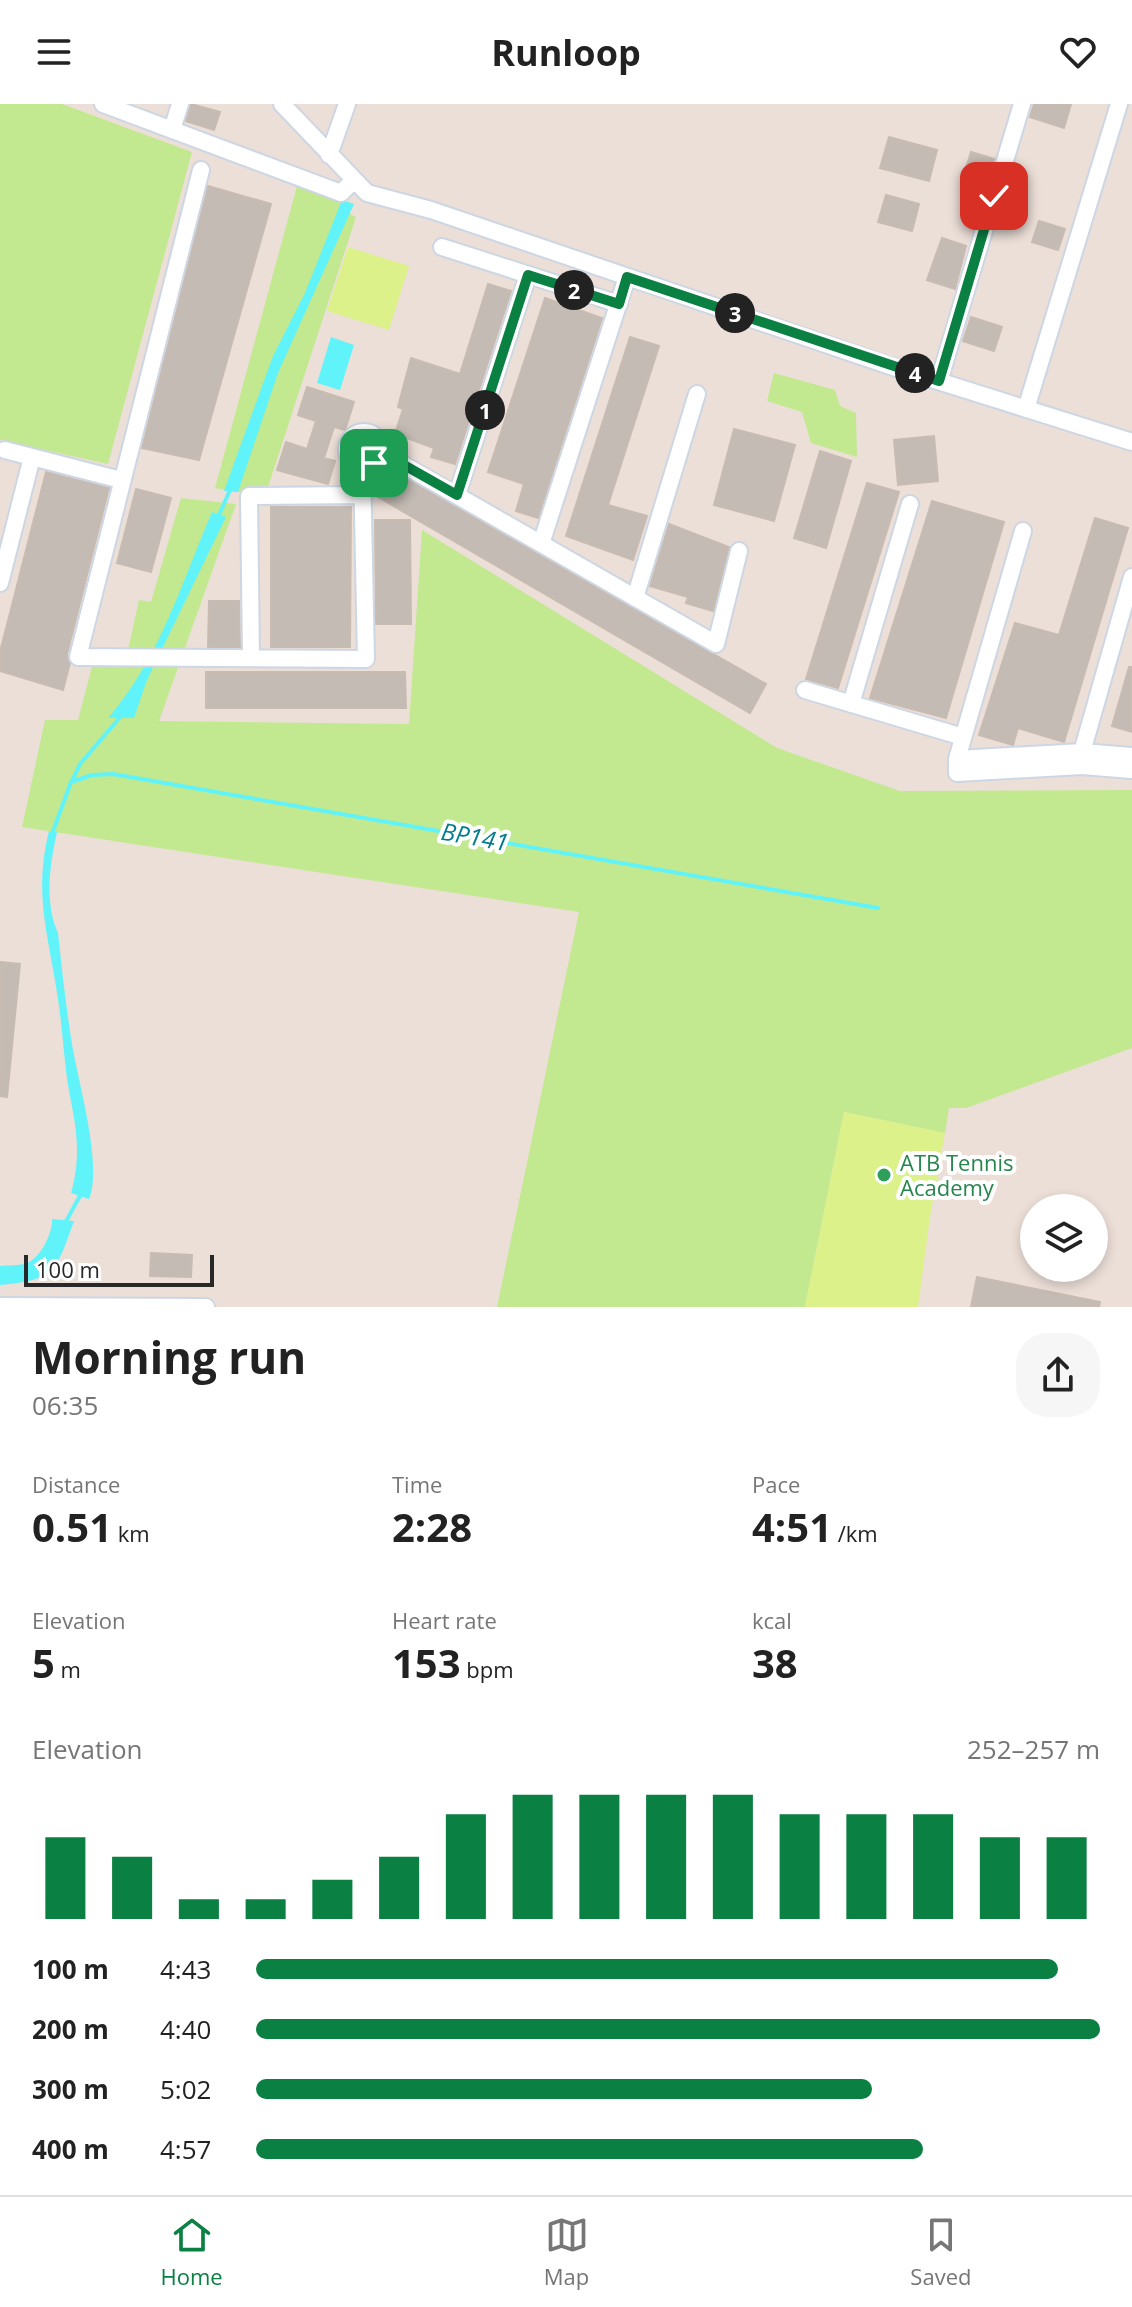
<!DOCTYPE html>
<meta charset="utf-8">
<style>
body{margin:0;font-family:"Open Sans",sans-serif;background:#f6f6f6;color:#222;height:100vh;display:flex;flex-direction:column;font-size:30px;white-space:nowrap}
*{box-sizing:border-box;margin:0}
p{font-size:26px;color:#767676}
.icon{flex:none;width:44px;height:44px;fill:none;stroke:currentColor;stroke-width:2;stroke-linecap:round;stroke-linejoin:round}
.map{position:relative;height:1203px;overflow:hidden}
.drawer{display:flex;flex-direction:column;background:#fff;flex:1}
.drawer>*{flex:none}
.controls{position:absolute;left:1020px;top:1090px;display:grid;gap:16px}
.controls a{display:grid;place-items:center;width:88px;height:88px;border-radius:50%;background:#fff;box-shadow:0 4px 12px #0003;font-size:40px}
.scale{position:absolute;left:24px;bottom:20px;width:190px;box-sizing:border-box;padding-left:8px;border:4px solid #282828;border-top:0;font-size:22px;line-height:28px;white-space:nowrap;color:#282828;-webkit-text-stroke:6px #fff;paint-order:stroke}
.pin{position:absolute;display:grid;place-items:center;width:68px;height:68px;color:#fff;margin:-34px;border-radius:16px;box-shadow:0 4px 12px #0006}
.km{position:absolute;width:40px;height:40px;margin:-20px;border-radius:50%;background:#222;color:#fff;font-size:22px;line-height:40px;text-align:center}
.round{display:grid;place-items:center;flex:none;width:84px;height:84px;border-radius:32px;background:#f6f6f6}
.overview{display:flex;align-items:center;justify-content:space-between;height:136px;padding:0 32px}
h1{font-size:44px;font-weight:700;line-height:60px}
.stats{display:grid;grid-template-columns:repeat(3,1fr);gap:12px;height:136px;padding:8px 32px}
.stats div{display:grid;align-content:center}
.stats b{font-size:40px;font-weight:700}
.stats small{font-size:22px;font-weight:400}
.stats p{font-size:22px}
.chart{height:224px;padding:16px 32px}
.chart p{display:flex;justify-content:space-between}
.chart svg{width:100%;height:144px;margin-top:8px;stroke:#0b8043;stroke-width:6}
ul{padding:0 32px;list-style:none;font-size:26px}
li{display:grid;grid-template-columns:128px 96px 1fr;align-items:center;height:60px}
li i{height:20px;border-radius:10px;background:#0b8043}
header{display:flex;justify-content:space-between;align-items:center;height:104px;padding:0 32px;background:#fff;font-size:36px;font-weight:700}
.dock{display:flex;justify-content:space-around;align-items:center;height:112px;border-top:2px solid #e0e0e0;background:#fff;font-size:22px;color:#767676}
.dock a{display:grid;justify-items:center;gap:4px}
.dock .current{color:#0b8043}
.map>svg:first-child{display:block}
.green{fill:#c2e98f}
.pitch{fill:#dcf189}
.water{fill:#60f3f9}
.lines{fill:none;stroke-linecap:round;stroke-linejoin:round}
.stream{stroke:#60f3f9;stroke-width:4}
.building{fill:#c3bbb4;stroke:#c8bbb2;stroke-width:2}
.minor-casing{stroke:#cdd6e3;stroke-width:20}
.minor{stroke:#fff;stroke-width:16}
.route-casing{stroke:#fff;stroke-width:16}
.route{stroke:#0b8043;stroke-width:10}
.leisure-dot{fill:#2e9e5b;stroke:#fff;stroke-width:3}
.labels{text-anchor:middle;dominant-baseline:central;stroke-width:8;stroke-linejoin:round;paint-order:stroke}
.leisure-label{font-size:22px;fill:#27864d;stroke:#fff;text-anchor:start}
.water-label{font-size:24px;font-style:italic;fill:#037d8d;stroke:#fff}
</style>
<header><svg class="icon" aria-label="menu" viewBox="0 0 24 24"><path d="M4 6h16M4 12h16M4 18h16"/></svg>Runloop<svg class="icon" aria-label="heart" viewBox="0 0 24 24"><path d="M12 20l-8-8c-3-5 5-10 8-4 3-6 11-1 8 4z"/></svg></header>
<div class="map">
<svg width="1132" height="1203" viewBox="0 0 1132 1203">
<rect width="100%" height="100%" fill="#ecdfd8"/>
<path class="green" d="M0 0H62L192 48 108 360 0 336Z
M297 82 354 100 348 109 356 113 267 386 238 388 215 384Z
M774 269 835 286 840 302 856 309 857 353 811 339 802 308 767 297Z
M181 394 236 400 159 617 409 620 422 426 777 644 900 687 1132 686V944L966 1004H949L945 1029 844 1008 805 1203H497L579 808 22 723 45 616H78L96 547 126 555 139 496 151 498Z"/>
<path class="pitch" d="M348 143 409 162 389 226 327 207Z
M844 1008 945 1029 930 1113 918 1203H805Z"/>
<path class="water" d="M342 96 354 100 278 269 238 388 224 387 273 252 305 189Z
M331 233 354 241 340 286 317 279Z
M212 408 226 413 147 576 134 614H108C159 556 182 478 212 408Z
M49 727 57 728C50 760 44 798 58 829 62 866 66 903 72 940 78 978 103 1061 89 1095L71 1089C81 1054 77 1027 70 992 64 961 63 927 58 895 49 832 33 791 49 727Z
M52 1115 74 1117C56 1167 56 1176 0 1181V1162C8 1161 19 1162 27 1159 41 1154 53 1128 52 1115Z"/>
<g class="lines">
<path class="stream" d="M218 413 231 384
M72 677 80 660 122 611
M52 730 71 678 92 671 113 670 878 804
M64 1121 81 1090"/>
</g>
<path class="building" d="M191 0 220 8 214 26 186 17Z
M1034 0H1071L1064 24 1030 13Z
M889 33 937 46 929 77 880 64Z
M971 48 994 55 987 78 964 71Z
M208 82 271 100 199 356 142 344Z
M886 91 919 100 912 127 878 118Z
M1039 117 1065 125 1058 146 1032 138Z
M942 134 966 142 955 185 927 176Z
M488 180 511 187 455 360 431 353 434 344 395 330 403 305 398 303 411 254 460 270Z
M545 194 602 214 538 414 516 407 524 380 488 368Z
M971 213 1002 223 994 247 963 237Z
M630 233 659 242 608 401 647 412 633 456 566 432Z
M307 283 354 298 345 326 334 323 324 354 335 357 328 380 277 366 286 338 307 345 316 317 298 311Z
M734 325 795 341 774 417 714 401Z
M934 332 938 377 898 381 894 336Z
M820 347 851 357 826 444 794 434Z
M393 367 766 580 750 609 378 393Z
M46 368 109 384 67 550 70 559 63 586 0 567V548Z
M867 379 899 388 838 584 806 575Z
M136 385 171 394 151 468 117 459Z
M932 397 1004 418 946 614 870 594Z
M271 403H351L350 543H271Z
M1095 414 1128 424 1064 638 1018 624 1013 641 979 631 1015 519 1059 531Z
M375 416H410L411 520H376Z
M669 420 729 443 713 507 686 499 688 493 650 482Z
M209 497H239L240 543H208Z
M1129 563H1132V628L1112 622Z
M206 568H405L406 604H206Z
M0 858 20 860 7 993 0 992Z
M151 1149 192 1151 191 1173 150 1172Z
M977 1173 1100 1198 1099 1203H971Z"/>
<g class="lines">
<defs>
<path id="minor" d="M103 0 341 89 353 77
M282 0 367 89 431 106 890 262 1132 338
M172 26 180 0
M329 51 347 0
M201 66 78 553 366 555 362 362
M442 143 619 200
M939 277 1022 0
M1026 305 1119 0
M347 345a17 17 0 1 1 34 0a17 17 0 1 1-34 0Z
M5 346 121 376
M381 348 716 540 739 447
M457 391 528 171
M1023 427 957 655V669L1082 662 1132 666
M541 440 627 173
M0 479 32 353
M635 494 697 290
M251 553 249 392 362 391
M805 586 963 633
M851 600 910 400
M957 655 1082 648 1132 652
M1082 662V648L1132 473
M0 1202 206 1203"/>
</defs>
<use href="#minor" class="minor-casing"/>
<use href="#minor" class="minor"/>
</g>
<g class="lines">
<defs>
<path id="route" d="M374 359 381 348 457 391 528 171 619 200 627 173 939 277 994 92"/>
</defs>
<use href="#route" class="route-casing"/>
<use href="#route" class="route"/>
</g>
<circle class="leisure-dot" cx="884" cy="1071" r="8"/>
<g class="labels">
<g class="leisure-label">
<text x="900" y="1058">ATB Tennis<tspan x="900" dy="25">Academy</tspan></text>
</g>
<g class="water-label">
<text transform="translate(475 732) rotate(10)">BP141</text>
</g>
</g>
</svg>
<div class="controls">
<a><svg class="icon" aria-label="layers" viewBox="0 0 24 24"><path d="M12 4l9 5-9 5-9-5zM3 14l9 5 9-5"/></svg></a>
</div>
<div class="scale">100 m</div>
<div class="pin" style="left:374px;top:359px;background:#1e9e55"><svg class="icon" aria-label="arrive" viewBox="0 0 24 24"><path d="M6 21V4h12l-3 4 3 4H6"/></svg></div>
<div class="pin" style="left:994px;top:92px;background:#d93025"><svg class="icon" aria-label="check" viewBox="0 0 24 24"><path d="M5 12l5 5 9-10"/></svg></div>
<b class="km" style="left:485px;top:306px">1</b>
<b class="km" style="left:574px;top:186px">2</b>
<b class="km" style="left:735px;top:209px">3</b>
<b class="km" style="left:915px;top:269px">4</b>
</div>
<section class="drawer">
<div class="overview"><div><h1>Morning run</h1><p>06:35</p></div><a class="round"><svg class="icon" aria-label="share" viewBox="0 0 24 24"><path d="M12 15V3M7 8l5-5 5 5M5 13v7h14v-7"/></svg></a></div>
<div class="stats">
<div><p>Distance</p><b>0.51<small> km</small></b></div>
<div><p>Time</p><b>2:28</b></div>
<div><p>Pace</p><b>4:51<small> /km</small></b></div>
</div>
<div class="stats">
<div><p>Elevation</p><b>5<small> m</small></b></div>
<div><p>Heart rate</p><b>153<small> bpm</small></b></div>
<div><p>kcal</p><b>38</b></div>
</div>
<div class="chart"><p><span>Elevation</span>252–257 m</p>
<svg viewBox="0 0 160 44" preserveAspectRatio="none"><path d="M5 44V19M15 44V25M25 44V38M35 44V38M45 44V32M55 44V25M65 44V12M75 44V6M85 44V6M95 44V6M105 44V6M115 44V12M125 44V12M135 44V12M145 44V19M155 44V19"/></svg>
</div>
<ul>
<li><b>100 m</b>4:43<i style="width:95%"></i></li>
<li><b>200 m</b>4:40<i style="width:100%"></i></li>
<li><b>300 m</b>5:02<i style="width:73%"></i></li>
<li><b>400 m</b>4:57<i style="width:79%"></i></li>
</ul>
</section>
<nav class="dock">
<a class="current"><svg class="icon" aria-label="home" viewBox="0 0 24 24"><path d="M3 11l9-7 9 7M6 9v11h12V9"/></svg>Home</a>
<a><svg class="icon" aria-label="map" viewBox="0 0 24 24"><path d="M3 6l6-2 6 2 6-2v14l-6 2-6-2-6 2zM9 4v14M15 6v14"/></svg>Map</a>
<a><svg class="icon" aria-label="saved" viewBox="0 0 24 24"><path d="M7 4h10v16l-5-4-5 4z"/></svg>Saved</a>
</nav>
